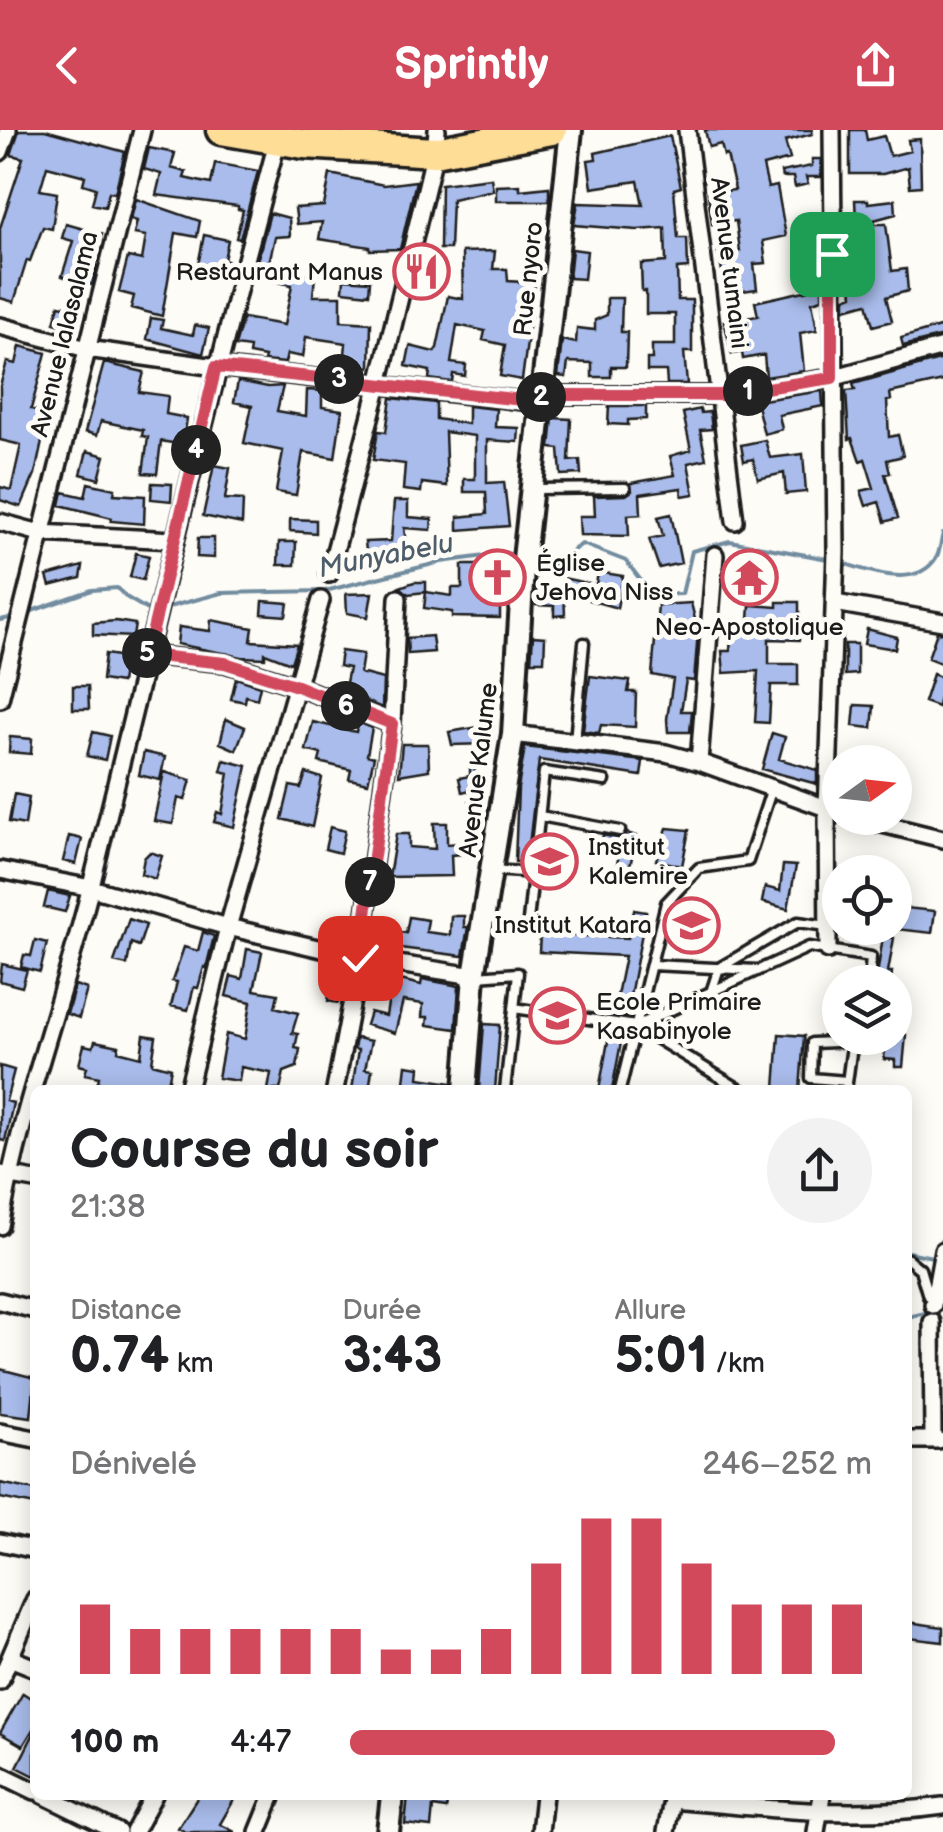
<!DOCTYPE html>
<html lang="fr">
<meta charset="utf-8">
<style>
body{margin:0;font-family:"Balsamiq Sans",sans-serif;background:#f2f2f2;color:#202124;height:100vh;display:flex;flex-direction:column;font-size:38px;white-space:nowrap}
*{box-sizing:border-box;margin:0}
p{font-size:32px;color:#757577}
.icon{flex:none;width:55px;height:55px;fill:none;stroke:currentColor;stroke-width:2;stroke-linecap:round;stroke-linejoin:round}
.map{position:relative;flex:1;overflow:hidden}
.drawer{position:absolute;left:30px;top:955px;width:882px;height:715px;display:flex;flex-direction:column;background:#fff;border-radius:15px;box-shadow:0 5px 25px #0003}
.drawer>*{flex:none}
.needle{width:65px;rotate:75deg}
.buttons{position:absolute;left:822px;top:615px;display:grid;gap:20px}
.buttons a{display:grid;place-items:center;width:90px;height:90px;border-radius:50%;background:#fff;box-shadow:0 5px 25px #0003;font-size:50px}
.pin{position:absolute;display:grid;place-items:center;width:85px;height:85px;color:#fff;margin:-42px;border-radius:20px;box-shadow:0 5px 15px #0006}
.km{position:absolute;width:50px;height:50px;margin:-25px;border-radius:50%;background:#222;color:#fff;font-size:28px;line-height:50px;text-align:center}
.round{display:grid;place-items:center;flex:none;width:105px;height:105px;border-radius:52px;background:#f2f2f2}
.head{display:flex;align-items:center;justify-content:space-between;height:170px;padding:0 40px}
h1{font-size:55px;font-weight:700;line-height:75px}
.figures{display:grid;grid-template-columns:repeat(3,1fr);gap:15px;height:170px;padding:10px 40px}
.figures div{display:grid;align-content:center}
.figures b{font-size:50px;font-weight:700}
.figures small{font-size:28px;font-weight:400}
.figures p{font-size:28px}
.chart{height:280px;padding:20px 40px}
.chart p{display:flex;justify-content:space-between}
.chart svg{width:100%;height:180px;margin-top:10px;stroke:#d1495b;stroke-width:6}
ul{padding:0 40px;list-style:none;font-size:32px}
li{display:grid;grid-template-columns:160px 120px 1fr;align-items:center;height:75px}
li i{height:25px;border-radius:12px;background:#d1495b}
header{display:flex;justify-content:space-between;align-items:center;height:130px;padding:0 40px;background:#d1495b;color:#fff;font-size:45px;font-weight:700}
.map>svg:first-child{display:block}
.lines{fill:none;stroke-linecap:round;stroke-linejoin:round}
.stream{stroke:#728c9f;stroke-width:4}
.building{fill:#a9bceb;stroke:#1c1c1c;stroke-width:2.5}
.lane-casing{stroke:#1c1c1c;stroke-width:15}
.street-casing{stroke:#1c1c1c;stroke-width:22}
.secondary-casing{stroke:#1c1c1c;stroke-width:28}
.highway-casing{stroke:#1c1c1c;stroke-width:35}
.lane{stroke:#fdfcf7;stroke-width:8}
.street{stroke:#fdfcf7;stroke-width:15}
.secondary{stroke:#fdfcf7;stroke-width:20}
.highway{stroke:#fedd96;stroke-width:28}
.route-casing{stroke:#fff;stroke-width:20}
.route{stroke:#d1495b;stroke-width:12}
.labels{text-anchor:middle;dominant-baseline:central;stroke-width:10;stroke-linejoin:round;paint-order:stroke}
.street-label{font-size:25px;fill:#1c1c1c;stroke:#fdfcf7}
.poi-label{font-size:25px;fill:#1c1c1c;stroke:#fdfcf7;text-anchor:start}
.water-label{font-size:28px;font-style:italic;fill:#4e5d69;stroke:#fdfcf7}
</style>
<header><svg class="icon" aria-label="back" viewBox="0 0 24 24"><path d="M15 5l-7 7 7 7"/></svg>Sprintly<svg class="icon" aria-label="share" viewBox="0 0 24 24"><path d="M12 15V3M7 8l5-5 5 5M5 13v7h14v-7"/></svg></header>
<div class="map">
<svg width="943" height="1702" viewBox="0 0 943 1702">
<rect width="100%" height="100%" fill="#fdfcf7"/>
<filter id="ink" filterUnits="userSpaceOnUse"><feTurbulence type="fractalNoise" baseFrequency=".01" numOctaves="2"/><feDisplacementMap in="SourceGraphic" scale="20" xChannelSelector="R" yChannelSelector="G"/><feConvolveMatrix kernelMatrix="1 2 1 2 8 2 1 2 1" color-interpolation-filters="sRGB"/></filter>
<g filter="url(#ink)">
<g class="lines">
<path class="stream" d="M532 432 551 435 582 414 626 431 652 465 682 464 692 421 730 411 833 430
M842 433C869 441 916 460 936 428 940 422 941 410 943 404
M165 478 221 463 325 461 441 432 507 423 518 428
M29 482 92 460 117 458 126 467 151 482
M0 490 15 487
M908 1122 937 1128
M908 1187 943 1179"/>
</g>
<path class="building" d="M19 0H45L125 22 115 63 109 62 105 77 92 74 96 58 83 54 85 46 47 36 40 60 57 63 52 99 43 97 30 131 27 130 14 172 0 168V98L23 28 11 25Z
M705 0H812V4L785 11 790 29 763 36 768 58 777 56 786 106 763 111 766 133 754 134 757 159 727 163 718 123 740 121 736 91 712 94 708 63 735 60 727 25 724 26 721 14 709 17Z
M850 0H865L867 10 884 6 890 26 910 21 908 10 920 9 921 56 910 57 908 37 883 44H850Z
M670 6 681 57 674 59 678 108H687L688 138 677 139 678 170H692V222H684L687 254H667L666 241H647V229H652V215H675V184H646V161H642L641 134 666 132 665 98 637 100 574 95 578 73 643 75 638 51 592 58 588 30 596 29 595 23Z
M149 18 175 23 171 38 186 42 184 48 211 54 215 33 258 41 240 109 236 108 243 80 238 79V76L156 65 161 44 144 39Z
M812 29H821V47H806L808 54 795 57 793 47H782L781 42 812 36Z
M330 44 384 55 416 51 400 119 370 120V117L319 109 322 92 297 94 295 78 324 76Z
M491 48 493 60 452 69 450 119H440L441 54Z
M520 55V60L549 57V71H496V56Z
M136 69 200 91 197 107 176 103 162 186 131 178 134 166 119 162 128 127 142 130 146 106 134 104 137 91 131 89Z
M855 70H868V73L895 70 896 84 874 90 875 94H886L892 141 906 139 908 161 886 167 892 191 873 196 867 173 845 179V168L853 165 844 93 856 91Z
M270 83 289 88 290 106 275 107 268 137 315 146 313 166H341V191L371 193 370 237 344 235 346 213 306 207 303 227 287 224 285 233 264 231 265 227 249 224 250 218 235 216 243 188 284 195 292 155 253 147Z
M66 94 102 104 92 135 96 136 92 155 84 153 75 199 54 193 59 175 69 177 74 150 62 146 73 111 62 108Z
M204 105 228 110 224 130 230 132 227 146 197 140Z
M572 119 587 121 584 149 569 148Z
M495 121 493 139H507L508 151 535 153 522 250 500 246 505 215 483 210 485 201 457 195 451 233 466 235 465 246 453 244 452 252 429 249 430 241 406 236 410 216 434 222 437 218 448 166 463 169 462 122Z
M344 149 370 151 369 164 343 161Z
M822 157V169L812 172 817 200 800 203 804 241 766 247 764 225 743 229 742 222 732 224 724 191 758 186 755 172Z
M607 168H622L621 202H627L626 237H611V247H592V233L568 232 566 247 558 246 562 210 576 213 577 198 595 200V190L607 185Z
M151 188 163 190 161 198 193 205 195 195 209 198 203 224 147 209Z
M943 196V206L903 216 901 208Z
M20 216 46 223 31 279 48 284 35 344 21 377 0 370V357L11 360 21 315 0 310V256L7 232 16 234Z
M943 229V251L890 263 891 270 887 271 889 307 898 305 903 326 887 330 890 343 885 344 898 388 885 392 879 372 866 376 861 361 874 358 865 329 860 331 852 308 849 309 846 261 855 260 853 254Z
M104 233 144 242 139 262 168 266 166 284 187 288 183 315 161 311 157 344 143 343 148 307 142 306 143 300 101 291 97 305 85 302Z
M238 251 268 257 283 256 277 281 306 286 307 260 322 261V277L342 280 335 328 303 322 296 365 276 362 283 321 244 313 252 276 234 272Z
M822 261 823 276 779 285 782 299 764 304 756 271Z
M391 268 436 273V289L468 294V276L496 279 495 297 519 298 518 312 487 310V353L504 352 509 396 458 400V387L487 384 486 362H464V349H475V306L445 302 447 356 422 353 421 362 403 360 405 334 373 330 378 301 386 302Z
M609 276H646V289L628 290V295L608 294Z
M700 279 701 283 710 282 712 299 700 300 706 329 688 333 694 364 682 366 681 358 640 364 641 384 628 385 629 406 580 405 579 386H595L594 366 626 365 632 361 631 353 675 345 670 326 691 320 683 283Z
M553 288 571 289 569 331 580 330 581 344 561 345 559 319 550 318Z
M765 310 770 328 803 324 806 362 786 364 784 343 758 349 753 329 744 331 741 315Z
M87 321 105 326 99 349 81 344Z
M214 335 230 338 225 369 243 370 242 394 203 386Z
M88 353 115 359 114 364 145 366 144 394 111 391 112 388 60 375 63 362 85 367Z
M152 353 172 354 171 371 151 369Z
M394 371H408V387L432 389 431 400 404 398 407 422 367 429 365 412 391 411Z
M671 384 681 433 659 438 649 409 663 406 658 387Z
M290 389 316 390V403L290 401Z
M198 408H214V428L197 427Z
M279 412H296L295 435H278Z
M136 423 149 426 143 450 130 447Z
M462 435H506V456H500V488L452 487V482L424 478 426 462 408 464 400 457 414 452H426V462L452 466V458H462Z
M83 436 81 448 50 456 47 446Z
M598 442 623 446 617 478 564 463 565 485 554 486V476L536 475 537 456 561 457 563 448 596 455Z
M372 463 368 487 347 483 346 464Z
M263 471 288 473 286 486 262 484Z
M777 472H799V510L769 509V534H798V555H771L769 593 755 592 758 541 724 543 722 521H730L731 504 748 505 750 475 777 477Z
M691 473 698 501 694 551 686 550 681 581H692L690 602H668L667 589 673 549 652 545 658 475Z
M211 490 253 498 251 511 297 514 291 533 265 523V528L242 527 177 514 179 497 210 501Z
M116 491 135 494 133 507 93 505V493Z
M867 499 897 507 895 519 864 514Z
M937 502 943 503V534L928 528Z
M432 506 434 522 408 524 407 508Z
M533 506 545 507 544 531H531Z
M845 514H857V544L845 545Z
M341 521 363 524 360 543 383 549 382 578 344 562 349 538 339 536Z
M105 524 125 527 121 553 102 550Z
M933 544 943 548 938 577 924 572Z
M590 546 630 551 628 562H636L635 597 601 595 599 603 583 601Z
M236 548 260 556 257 569 246 566 245 572 231 569Z
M73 556H88L89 579H73Z
M855 575 874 576 872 598 853 596Z
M226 589 245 597 236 620 220 613Z
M313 592 356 602 358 592 372 598 367 625 374 627 368 653 349 649 351 640 319 632 321 624 306 620Z
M485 596 486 614 452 615 449 602Z
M93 602 110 606 105 630 87 626Z
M772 603 785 607 779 629 817 640V654L762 639Z
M10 607 32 609 31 624 9 622Z
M402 614H428L429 640 399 645Z
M525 617 643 631 641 646 539 630 527 732H515L518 658Z
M144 622 165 627 160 650 139 645Z
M224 630 247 636 234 697 214 692 217 682 222 684 229 643 221 641Z
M474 636 481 668V694L469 693 470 660 462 662 459 648 470 646V637Z
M164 642 191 650 185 670 178 668 173 694 154 691Z
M306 643 322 648 312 697 282 689 290 656 301 658Z
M14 664 29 667 25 695 9 692Z
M434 693H447V714L473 712 474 723 451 725 452 746 389 747 396 704H409V717L435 719Z
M330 697 345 701 340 723 325 719Z
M667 698 689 700 682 736 656 730Z
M627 703 636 706 629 742 616 739 619 724 600 720 603 705 622 709Z
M69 706 82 709 76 734 63 731Z
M150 722 162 726 155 749 141 744 144 728Z
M783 735 796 736 788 779 762 772 765 757 780 761Z
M48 761 70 766 65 782 44 777Z
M896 777 935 781 932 803 895 799Z
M634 780 646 782 626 887 613 885 625 826 539 822 540 804 628 808Z
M451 786H464V797H468L463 826 384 816 387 800 406 803 409 787 428 790 426 802 450 805Z
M129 789 146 795 139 816 131 813 127 835 114 832Z
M203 802 214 806 206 838 204 837 198 858 194 857 188 880 171 876 177 852 172 851 184 817 198 821Z
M883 806 894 808 888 842H892L891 852H876Z
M35 810 47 813 40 842 21 837 24 825 31 826Z
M247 819 262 822 254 860 278 864 275 877 298 883 292 903 298 904 295 918 300 919 297 937 284 942 280 960H268L271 943 241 937 239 951 218 948 226 904 245 909 251 872 226 866 231 846 242 849Z
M334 833 345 836 338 873 328 871Z
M2 834 27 840 22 857 0 851Z
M392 848 421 855 422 849 459 856 456 899 427 895 428 887H422L423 874 403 871 395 903 366 895 370 882 386 886Z
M75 855 87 859 79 888 67 884Z
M484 894 500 895 495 960H479Z
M610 900 623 902 612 960H599Z
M779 904 804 906 800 960 775 958Z
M895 904 906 905 903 937H895V930L884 929 886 908H895Z
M144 905 156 907 152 933 171 938 167 958 149 954V960H96L99 947 85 944 87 937 79 935 84 915 93 917 95 911 119 916 118 921 141 927Z
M356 908 371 911 365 939 372 940 369 960H352L358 920 354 919Z
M406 935 420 937 419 948 452 953 451 960H403Z
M0 936 14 940 6 971 13 973 5 1011 0 1010Z
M0 1239 35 1248 31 1287 0 1283Z
M0 1353 35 1360V1375L0 1368Z
M908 1492 943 1497V1512L908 1508Z
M23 1563 35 1571V1596L23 1616 0 1603Z
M35 1601V1646L17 1637Z
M199 1665H225L234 1670 220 1694 235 1702H186L178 1698Z
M408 1665 448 1668 446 1679 433 1677 431 1697 405 1694Z"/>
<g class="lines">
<defs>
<path id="lane" d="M536 359 625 358
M575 611 584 513
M540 686 620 701
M492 740 535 743
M528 791 544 642 605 651
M651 835 757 840
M476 846 518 843 505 960
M711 862 719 838 798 792 827 796
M514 878 636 896 741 960
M636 896 809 817 871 827 869 852
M847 951 811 948 812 913 859 911
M620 960 666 773 699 738 748 731 772 658
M846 960 851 923 859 911
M908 1129 920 1139 928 1166 934 1168"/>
<path id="street" d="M687 0 735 391
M0 22 8 0
M0 196 87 219 216 237 541 273
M541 265H720L832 248 943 217
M0 392 40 403 174 410
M329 444 379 254 435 22 437 0
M835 473 943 492
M147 525 225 533 297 556 392 594
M0 569 142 0
M513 604 666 623 699 632 840 683
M699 632 715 425
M858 688 943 709
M0 740 91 758 228 797 360 828 474 846
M828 820 827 680 836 422 832 0
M188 960 228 797 321 470
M335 960 360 828 392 594 398 468
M0 1044 35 1050
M0 1096C20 979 64 867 92 752 153 504 211 256 278 9
M0 1171 35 1180
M933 1175 943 1120
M932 1192 933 1310
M0 1302 35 1309
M908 1310H938
M0 1412 35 1420
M10 1528 35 1538
M0 1551 35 1469
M0 1644 35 1661
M43 1665 118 1702
M672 1670C763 1678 852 1689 943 1676
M134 1702 154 1665
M258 1702 273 1665
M540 1702 544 1665
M666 1702 673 1665
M816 1702 822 1665"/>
<path id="secondary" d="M465 960 474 846 513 604 523 438 571 0
M388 1702 392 1665"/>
<path id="highway" d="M221 0 304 14 435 22 552 0"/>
</defs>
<use href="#lane" class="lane-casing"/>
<use href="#street" class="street-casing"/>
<use href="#secondary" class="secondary-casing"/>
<use href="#highway" class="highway-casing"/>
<use href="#lane" class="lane"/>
<use href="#street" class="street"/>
<use href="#secondary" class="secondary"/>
<use href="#highway" class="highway"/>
</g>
</g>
<g class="lines" filter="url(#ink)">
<defs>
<path id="route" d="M360 828 392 594 297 556 225 533 147 525 216 237 541 272V265H720L832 248V124"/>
</defs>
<use href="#route" class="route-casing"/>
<use href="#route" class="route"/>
</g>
<defs>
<symbol id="restaurant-ring" viewBox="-11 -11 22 22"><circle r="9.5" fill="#fdfcf7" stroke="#d1495b" stroke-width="1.5"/><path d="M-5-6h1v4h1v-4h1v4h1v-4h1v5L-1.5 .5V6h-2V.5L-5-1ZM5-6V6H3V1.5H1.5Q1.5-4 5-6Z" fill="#d1495b"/></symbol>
<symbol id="church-ring" viewBox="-11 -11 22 22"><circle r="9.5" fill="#fdfcf7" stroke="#d1495b" stroke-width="1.5"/><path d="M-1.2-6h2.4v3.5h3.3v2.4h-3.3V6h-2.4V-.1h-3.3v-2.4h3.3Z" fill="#d1495b"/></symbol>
<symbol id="temple-ring" viewBox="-11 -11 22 22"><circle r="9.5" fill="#fdfcf7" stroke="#d1495b" stroke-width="1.5"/><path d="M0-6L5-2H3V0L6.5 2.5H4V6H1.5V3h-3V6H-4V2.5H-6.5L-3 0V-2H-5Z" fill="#d1495b"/></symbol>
<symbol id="school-ring" viewBox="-11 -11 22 22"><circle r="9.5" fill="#fdfcf7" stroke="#d1495b" stroke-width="1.5"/><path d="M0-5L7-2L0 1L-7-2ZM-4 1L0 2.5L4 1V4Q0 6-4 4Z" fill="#d1495b"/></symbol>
</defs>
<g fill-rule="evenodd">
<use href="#restaurant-ring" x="390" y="110" width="63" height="63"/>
<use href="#church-ring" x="466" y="416" width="63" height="63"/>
<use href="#temple-ring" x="718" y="416" width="63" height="63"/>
<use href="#school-ring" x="518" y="700" width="63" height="63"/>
<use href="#school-ring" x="660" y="764" width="63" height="63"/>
<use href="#school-ring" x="526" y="854" width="63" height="63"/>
</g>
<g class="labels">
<g class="street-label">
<text transform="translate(729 133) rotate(83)">Avenue tumaini</text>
<text transform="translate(529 149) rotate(-84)">Rue nyoro</text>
<text transform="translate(65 204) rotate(-76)">Avenue lalasalama</text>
<text transform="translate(479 640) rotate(-83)">Avenue Kalume</text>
</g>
<g class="poi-label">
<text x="383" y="142" text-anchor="end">Restaurant Manus</text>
<text x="536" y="433">Église<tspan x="536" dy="29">Jehova Niss</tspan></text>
<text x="749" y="497" text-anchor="middle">Neo-Apostolique</text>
<text x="588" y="717">Institut<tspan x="588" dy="29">Kalemire</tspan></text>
<text x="652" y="795" text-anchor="end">Institut Katara</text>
<text x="596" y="872">Ecole Primaire<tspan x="596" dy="29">Kasabinyole</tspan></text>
</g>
<g class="water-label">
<text transform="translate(386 426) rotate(-11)">Munyabelu</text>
</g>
</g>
</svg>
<div class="buttons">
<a><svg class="needle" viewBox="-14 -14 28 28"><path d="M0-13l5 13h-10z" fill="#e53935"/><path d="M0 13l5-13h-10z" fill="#757577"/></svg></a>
<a><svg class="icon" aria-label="locate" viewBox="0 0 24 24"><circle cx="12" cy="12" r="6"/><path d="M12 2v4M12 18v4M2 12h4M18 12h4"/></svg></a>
<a><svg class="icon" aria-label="layers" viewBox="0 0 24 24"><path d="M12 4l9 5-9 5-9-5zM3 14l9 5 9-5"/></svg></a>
</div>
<div class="pin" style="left:832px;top:124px;background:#1e9e55"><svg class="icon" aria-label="arrive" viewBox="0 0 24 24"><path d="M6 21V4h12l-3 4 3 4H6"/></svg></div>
<div class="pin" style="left:360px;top:828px;background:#d93025"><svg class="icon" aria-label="check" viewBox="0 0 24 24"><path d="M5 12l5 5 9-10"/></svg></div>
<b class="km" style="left:748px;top:261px">1</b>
<b class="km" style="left:541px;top:267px">2</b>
<b class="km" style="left:339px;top:249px">3</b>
<b class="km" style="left:196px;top:320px">4</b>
<b class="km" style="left:147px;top:523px">5</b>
<b class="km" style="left:346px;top:576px">6</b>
<b class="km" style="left:370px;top:752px">7</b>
<section class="drawer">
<div class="head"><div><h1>Course du soir</h1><p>21:38</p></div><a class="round"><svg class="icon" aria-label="share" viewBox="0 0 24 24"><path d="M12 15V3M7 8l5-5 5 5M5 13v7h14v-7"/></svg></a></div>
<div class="figures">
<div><p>Distance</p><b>0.74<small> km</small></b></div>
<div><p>Durée</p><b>3:43</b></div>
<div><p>Allure</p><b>5:01<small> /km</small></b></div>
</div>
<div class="chart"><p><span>Dénivelé</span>246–252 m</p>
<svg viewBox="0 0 160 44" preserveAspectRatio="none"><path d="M5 44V27M15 44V33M25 44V33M35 44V33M45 44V33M55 44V33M65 44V38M75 44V38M85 44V33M95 44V17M105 44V6M115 44V6M125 44V17M135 44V27M145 44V27M155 44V27"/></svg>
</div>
<ul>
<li><b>100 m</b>4:47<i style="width:93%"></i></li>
</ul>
</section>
</div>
